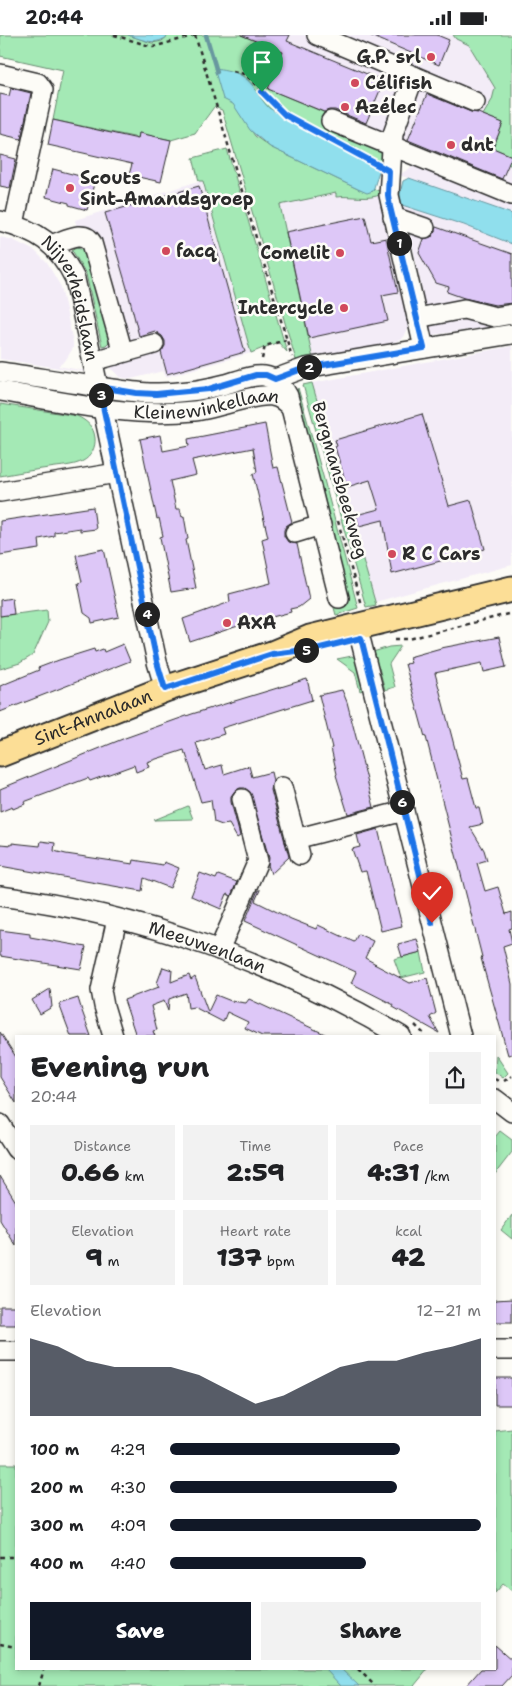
<!DOCTYPE html>
<meta charset="utf-8">
<style>
body{margin:0;font-family:"Shantell Sans",sans-serif;background:#f2f2f2;color:#202124;height:100vh;display:flex;flex-direction:column;font-size:19px;white-space:nowrap}
*{box-sizing:border-box;margin:0}
p{font-size:16px;color:#757577}
.icon{flex:none;width:28px;height:28px;fill:none;stroke:currentColor;stroke-width:2;stroke-linecap:round;stroke-linejoin:round}
.map{position:relative;flex:1;overflow:hidden}
.details{position:absolute;left:15px;top:1000px;width:481px;height:635px;display:flex;flex-direction:column;background:#fff;border-radius:0px;box-shadow:0 2px 8px #0003}
.details>*{flex:none}
.pin{position:absolute;display:grid;place-items:center;width:42px;height:42px;color:#fff;margin:-51px -21px;border-radius:50% 50% 50% 0;rotate:-45deg;box-shadow:0 0 5px #0007}
.pin .icon{rotate:45deg}
.km{position:absolute;width:25px;height:25px;margin:-12px;border-radius:50%;background:#222;color:#fff;font-size:14px;line-height:25px;text-align:center}
.round{display:grid;place-items:center;flex:none;width:52px;height:52px;border-radius:0px;background:#f2f2f2}
.overview{display:flex;align-items:center;justify-content:space-between;height:85px;padding:0 15px}
h1{font-size:28px;font-weight:800;line-height:38px}
.stats{display:grid;grid-template-columns:repeat(3,1fr);gap:8px;height:85px;padding:5px 15px}
.stats div{display:grid;align-content:center;border-radius:0px;background:#f2f2f2;text-align:center}
.stats b{font-size:25px;font-weight:800}
.stats small{font-size:14px;font-weight:400}
.stats p{font-size:14px}
.chart{height:140px;padding:10px 15px}
.chart p{display:flex;justify-content:space-between}
.chart svg{width:100%;height:90px;margin-top:5px;fill:#111827;opacity:.7}
.action{display:flex;gap:10px;margin-top:auto;padding:10px 15px}
.action a{flex:1;height:58px;border-radius:0px;background:#111827;color:#fff;font-size:20px;font-weight:800;line-height:58px;text-align:center}
.action a+a{background:#f2f2f2;color:#202124}
ul{padding:0 15px;list-style:none;font-size:16px}
li{display:grid;grid-template-columns:80px 60px 1fr;align-items:center;height:38px}
li i{height:12px;border-radius:6px;background:#111827}
.status{display:flex;justify-content:space-between;align-items:center;height:35px;padding:0 25px;background:#fff;direction:ltr}
.status svg{height:14px;fill:currentColor}
.map>svg:first-child{display:block}
.built{fill:#f3ecf7}
.green{fill:#a4e9b5;stroke:#688a70}
.water{fill:#90dfed;stroke:#68979f}
.lines{fill:none;stroke-linecap:round;stroke-linejoin:round}
.stream{stroke:#68979f;stroke-width:4.5}
.building{fill:#ddc7f7;stroke:#2b2b2b}
.minor-casing{stroke:#2b2b2b;stroke-width:22}
.major-casing{stroke:#2b2b2b;stroke-width:29}
.path{stroke:#2b2b2b;stroke-width:2.5;stroke-dasharray:4 4;stroke-linecap:butt}
.minor{stroke:#fdfcf7;stroke-width:19}
.major{stroke:#fcde96;stroke-width:25}
.route-casing{stroke:#fff;stroke-width:10}
.route{stroke:#1a73e8;stroke-width:6}
.poi-dot{fill:#d1495b;stroke:#fdfcf7;stroke-width:2}
.labels{text-anchor:middle;dominant-baseline:central;stroke-width:5;stroke-linejoin:round;paint-order:stroke}
.poi-label{font-size:18px;font-weight:bold;fill:#2b2b2b;stroke:#fdfcf7;text-anchor:start}
.street-label{font-size:18px;fill:#2b2b2b;stroke:#fdfcf7}
</style>
<div class="status"><b>20:44</b><svg viewBox="0 0 49 12"><path d="M0 12V9h3v3zM5 12V6h3v6zM10 12V3h3v9zM15 12V0h3v12zM26 1h20v11H26zM47 4h2v5h-2z"/></svg></div>
<div class="map">
<svg width="512" height="1651" viewBox="0 0 512 1651">
<rect width="100%" height="100%" fill="#fdfcf7"/>
<filter id="ink" filterUnits="userSpaceOnUse"><feTurbulence type="fractalNoise" baseFrequency=".02" numOctaves="2"/><feDisplacementMap in="SourceGraphic" scale="10" xChannelSelector="R" yChannelSelector="G"/><feConvolveMatrix kernelMatrix="1 2 1 2 8 2 1 2 1" color-interpolation-filters="sRGB"/></filter>
<g filter="url(#ink)">
<path class="built" d="M219 0H512V179L399 140 415 130 299 90Z
M246 89 270 112 360 155 373 156 374 154 379 155 408 292 406 298 400 305 389 309 306 322Z
M202 145 251 318 166 342 163 336 131 344 0 324V202L13 205 35 216 47 228 61 252 73 307V313L65 326 58 331 120 342 110 332 104 319 75 185Z
M402 170 464 190 512 209V289L432 300 425 287 418 260 423 258 406 181 400 179Z
M512 311V530L375 567 312 348Z"/>
<path class="green" d="M0 0H128L152 8 162 6 169 0H241L283 17 268 54 328 79 346 98 382 117V136L269 73C257 61 252 42 234 37L240 79 255 101 270 112 360 155 373 156 374 154 382 157V159C367 166 352 160 336 162V158L280 170 313 324 301 326 296 325 222 75 214 72 195 98 171 105 139 98 138 103 53 85 63 35 0 21Z
M453 0H512V131L508 129 512 121 493 113 503 88 483 80 492 65 495 53 469 10 456 4Z
M227 114 287 317 278 307 251 318 203 146H199L193 123Z
M77 212 84 214 87 217 111 305 106 310 102 311 86 239 72 215Z
M312 348 376 570 366 572 303 350Z
M247 352 249 354 209 367 157 369 158 366Z
M298 353 323 441 358 573 336 580 333 569 347 565 327 473 296 359Z
M0 369 77 381C87 386 94 392 95 403 96 412 91 422 83 426 73 431 61 431 49 433 33 435 16 438 0 441Z
M47 575 48 587 33 620 20 628 0 634V581Z
M401 611 389 629 395 652 385 655 379 633 374 629 373 617 389 612Z
M352 621 356 624 365 654 360 656 355 637 337 624Z
M188 771 193 784 154 785Z
M421 917 425 937 401 943 394 924Z
M496 1020 508 1038 503 1043 495 1037Z
M500 1096 512 1105V1117L495 1139V1102Z
M512 1180V1204L501 1195Z
M512 1394V1556L503 1549 495 1558V1396Z
M0 1429H16V1634H428L414 1651H0Z"/>
<path class="water" d="M128 0H169C156 12 144 5 128 0Z
M214 33C231 35 246 39 255 54 260 61 263 67 269 73L378 133 379 136 373 156 367 158 360 155 270 112 250 95 233 69 223 64Z
M409 143 512 179V209L464 190 402 170V168L399 166V163L403 146Z
M325 1634H341L359 1651H341Z"/>
<g class="lines">
<path class="stream" d="M206 0 217 37"/>
</g>
<path class="building" d="M241 0H290L287 6 384 46 366 88 335 75H329L324 77 268 54 283 17Z
M369 0H437L449 5 439 30Z
M11 53 31 58 21 104 0 99V59L9 61Z
M427 59 471 77 478 78 503 88 493 113 512 121 502 144 408 105Z
M53 85 138 104 139 98 171 105 161 147 129 140 132 129 48 110Z
M0 120 16 124 10 153 0 151Z
M53 134 95 145 87 175 69 170V168L46 162Z
M199 151 245 317 167 339 161 317 165 311V306L162 301 155 296 139 301 127 253 105 178Z
M365 181 371 206 386 203 393 235 398 257 382 260 388 286 309 303 286 197Z
M436 192 512 219V268L495 270 464 263 447 257 449 252 436 248 419 218 424 204 433 201Z
M422 379 449 471 471 465 485 514 392 539 383 485 359 491 356 480 379 474 370 445 347 452 335 412 337 411 335 405Z
M265 389 273 433 278 432 292 487 286 491 284 495V501L288 507 297 509 309 564 299 572 290 574 291 577 238 591 190 607 183 584 230 567 229 559 271 548 262 504 268 502 253 439 257 437 253 413 192 425 196 440 170 446 176 474H180L182 482 184 481 188 504 186 505 196 553 171 557 160 502 163 501 159 483 157 484 140 404 160 400 163 416 189 411 188 404Z
M93 472 96 494 80 496V493L54 497V501L39 504 40 514 0 520V486Z
M104 514 119 582 92 588 91 583 84 578 78 548 82 547 76 520Z
M12 563 14 579 0 581V565Z
M499 602 506 632 484 637 482 628 435 638 463 744 468 743 476 773H479L483 789 470 792 484 815 487 825 477 828 485 856 498 852 506 879 512 877V893L509 894 512 908 503 911 512 949V1019L508 1020 485 938 481 923 482 922 426 702H425L405 629 411 628 409 622 441 613Z
M123 609 130 626 0 677V651L39 635 38 633 59 625 94 614 95 617 103 614 104 617Z
M307 644 312 665 222 693 224 699 196 708 205 735 222 730 224 739 249 731 252 742 271 737 273 746 271 755 289 822 271 839 268 830 269 823 250 757 245 753H240L235 756 231 761V767L240 801 237 803 229 789 222 790 214 787 211 765 201 767 186 719H185L184 715 147 727 149 732 136 737 134 730 90 746 88 743 24 767 25 769 13 774 12 772 0 777V754L125 703 192 679Z
M342 655 347 667 374 772 348 779 336 740 337 739 331 713H332L319 660Z
M378 794 402 891 381 896 366 836 360 837 352 814 360 812 357 800Z
M41 806 55 808 54 816 66 819 133 829 134 825 163 830 164 827 179 833 170 853 144 843 142 856 0 831V809L12 810V808L40 811Z
M200 838 216 844 218 840 237 847 231 861 227 859 221 874 191 861Z
M258 855H260L255 866 291 884 316 894 318 890 354 907 358 899 373 906 365 923 376 929H374L410 948 427 943 436 978 430 982 439 998 393 972 394 970 351 948 356 937 245 886Z
M0 895 30 899V902L86 912 81 934 0 921Z
M417 904 421 917 402 922 398 909Z
M163 932 172 935 171 947 189 940 191 945 195 942 208 977 216 960 231 966 246 968 249 964 329 1001H262L245 993 248 987 227 977 223 987 194 972 188 973 186 958 169 964 168 976 164 966 151 971 157 995 153 996 155 1001H136L124 965 159 952 157 948Z
M50 954 52 972 40 979 32 965Z
M78 963 82 976 91 1001H71L59 969Z
M0 997 16 1022V1068L0 1042Z
M0 1141 16 1167V1211L0 1185Z
M512 1264V1287H495V1265Z
M0 1271H16V1290H0Z
M495 1343H512V1370H495Z
M495 1610 512 1625V1640L502 1651H466L481 1634H495Z"/>
<g class="lines">
<defs>
<g id="minor">
<path d="M317 0 475 67"/>
<path d="M0 39 38 48 43 55 14 189"/>
<path d="M414 41 393 99 389 160 424 313"/>
<path d="M331 86 512 160"/>
<path d="M393 182 425 193"/>
<path id="s1" d="M0 186C37 195 58 209 75 244L157 627 165 654"/>
<path d="M51 210C64 206 84 193 92 208L121 311 118 318 115 320 93 326"/>
<path d="M417 283 464 274 495 282 512 279"/>
<path d="M115 320 154 309"/>
<path d="M0 337C29 341 58 346 87 350 125 356 150 361 189 356 202 355 214 352 226 349 253 341 272 331 288 361L339 563"/>
<path d="M275 344 305 333 512 299"/>
<path id="s2" d="M0 356C64 367 128 383 194 376 215 374 255 358 272 361 280 362 286 367 291 373"/>
<path d="M0 457 117 438"/>
<path d="M295 498 321 490"/>
<path d="M357 591 461 1001"/>
<path d="M282 752 300 820"/>
<path d="M295 804 404 776"/>
<path id="s3" d="M0 861C141 879 279 929 401 1001"/>
<path d="M219 915 258 826 242 764"/>
<path d="M113 1001 104 971 101 955 117 884"/>
<path d="M495 1064 512 1077"/>
<path d="M0 1089 16 1114"/>
<path d="M495 1315H512"/>
<path d="M0 1316H16"/>
</g>
<g id="major">
<path id="s4" d="M0 719 165 654 272 619 310 603 512 554"/>
</g>
</defs>
<use href="#minor" class="minor-casing"/>
<use href="#major" class="major-casing"/>
<path class="path" d="M114 0 153 12 196 0
M195 0 292 322
M233 36 244 39 254 47 274 70 285 80 318 97
M342 110 375 128
M262 324 265 311 286 305
M338 486 361 570
M395 604H409L512 578
M415 990 426 1001
M495 1044 501 1048
M504 1046 512 1041
M0 1522H16
M0 1609 16 1612
M358 1634 375 1651
M39 1651 44 1634"/>
<use href="#minor" class="minor"/>
<use href="#major" class="major"/>
</g>
</g>
<g class="lines" filter="url(#ink)">
<defs>
<path id="route" d="M262 57 285 80 389 136 388 160 390 172 424 313 305 333 275 344 266 340H256L209 354 156 359 136 358 99 352 157 627 165 654 272 619 320 613 361 603 432 888"/>
</defs>
<use href="#route" class="route-casing"/>
<use href="#route" class="route"/>
</g>
<g class="poi-dot">
<circle cx="431" cy="22" r="5"/>
<circle cx="355" cy="48" r="5"/>
<circle cx="345" cy="72" r="5"/>
<circle cx="451" cy="110" r="5"/>
<circle cx="70" cy="153" r="5"/>
<circle cx="166" cy="216" r="5"/>
<circle cx="340" cy="218" r="5"/>
<circle cx="344" cy="273" r="5"/>
<circle cx="392" cy="519" r="5"/>
<circle cx="227" cy="588" r="5"/>
</g>
<g class="labels">
<g class="poi-label">
<text x="421" y="22" text-anchor="end">G.P. srl</text>
<text x="365" y="48">Célifish</text>
<text x="355" y="72">Azélec</text>
<text x="461" y="110">dnt</text>
<text x="80" y="143">Scouts<tspan x="80" dy="21">Sint-Amandsgroep</tspan></text>
<text x="176" y="216">facq</text>
<text x="330" y="218" text-anchor="end">Comelit</text>
<text x="334" y="273" text-anchor="end">Intercycle</text>
<text x="402" y="519">R C Cars</text>
<text x="237" y="588">AXA</text>
</g>
<g class="street-label">
<text stroke="none"><textPath href="#s1" startOffset="115">Nijverheidslaan</textPath></text>
<text stroke="none"><textPath href="#s2" startOffset="209">Kleinewinkellaan</textPath></text>
<text transform="translate(340 445) rotate(74)">Bergmansbeekweg</text>
<text stroke="none"><textPath href="#s4" startOffset="100">Sint-Annalaan</textPath></text>
<text stroke="none"><textPath href="#s3" startOffset="214">Meeuwenlaan</textPath></text>
</g>
</g>
</svg>
<div class="pin" style="left:262px;top:57px;background:#1e9e55"><svg class="icon" aria-label="arrive" viewBox="0 0 24 24"><path d="M6 21V4h12l-3 4 3 4H6"/></svg></div>
<div class="pin" style="left:432px;top:888px;background:#d93025"><svg class="icon" aria-label="check" viewBox="0 0 24 24"><path d="M5 12l5 5 9-10"/></svg></div>
<b class="km" style="left:399px;top:208px">1</b>
<b class="km" style="left:309px;top:332px">2</b>
<b class="km" style="left:101px;top:360px">3</b>
<b class="km" style="left:147px;top:579px">4</b>
<b class="km" style="left:306px;top:615px">5</b>
<b class="km" style="left:402px;top:767px">6</b>
<section class="details">
<div class="overview"><div><h1>Evening run</h1><p>20:44</p></div><a class="round"><svg class="icon" aria-label="share" viewBox="0 0 24 24"><path d="M12 15V3M7 8l5-5 5 5M5 13v7h14v-7"/></svg></a></div>
<div class="stats">
<div><p>Distance</p><b>0.66<small> km</small></b></div>
<div><p>Time</p><b>2:59</b></div>
<div><p>Pace</p><b>4:31<small> /km</small></b></div>
</div>
<div class="stats">
<div><p>Elevation</p><b>9<small> m</small></b></div>
<div><p>Heart rate</p><b>137<small> bpm</small></b></div>
<div><p>kcal</p><b>42</b></div>
</div>
<div class="chart"><p><span>Elevation</span>12–21 m</p>
<svg viewBox="0 0 160 44" preserveAspectRatio="none"><path d="M0 44V6L10 10L20 17L30 20L40 20L50 20L60 24L70 31L80 38L90 34L100 27L110 20L120 17L130 17L140 13L150 10L160 6V44z"/></svg>
</div>
<ul>
<li><b>100 m</b>4:29<i style="width:74%"></i></li>
<li><b>200 m</b>4:30<i style="width:73%"></i></li>
<li><b>300 m</b>4:09<i style="width:100%"></i></li>
<li><b>400 m</b>4:40<i style="width:63%"></i></li>
</ul>
<div class="action"><a>Save</a><a>Share</a></div>
</section>
</div>
